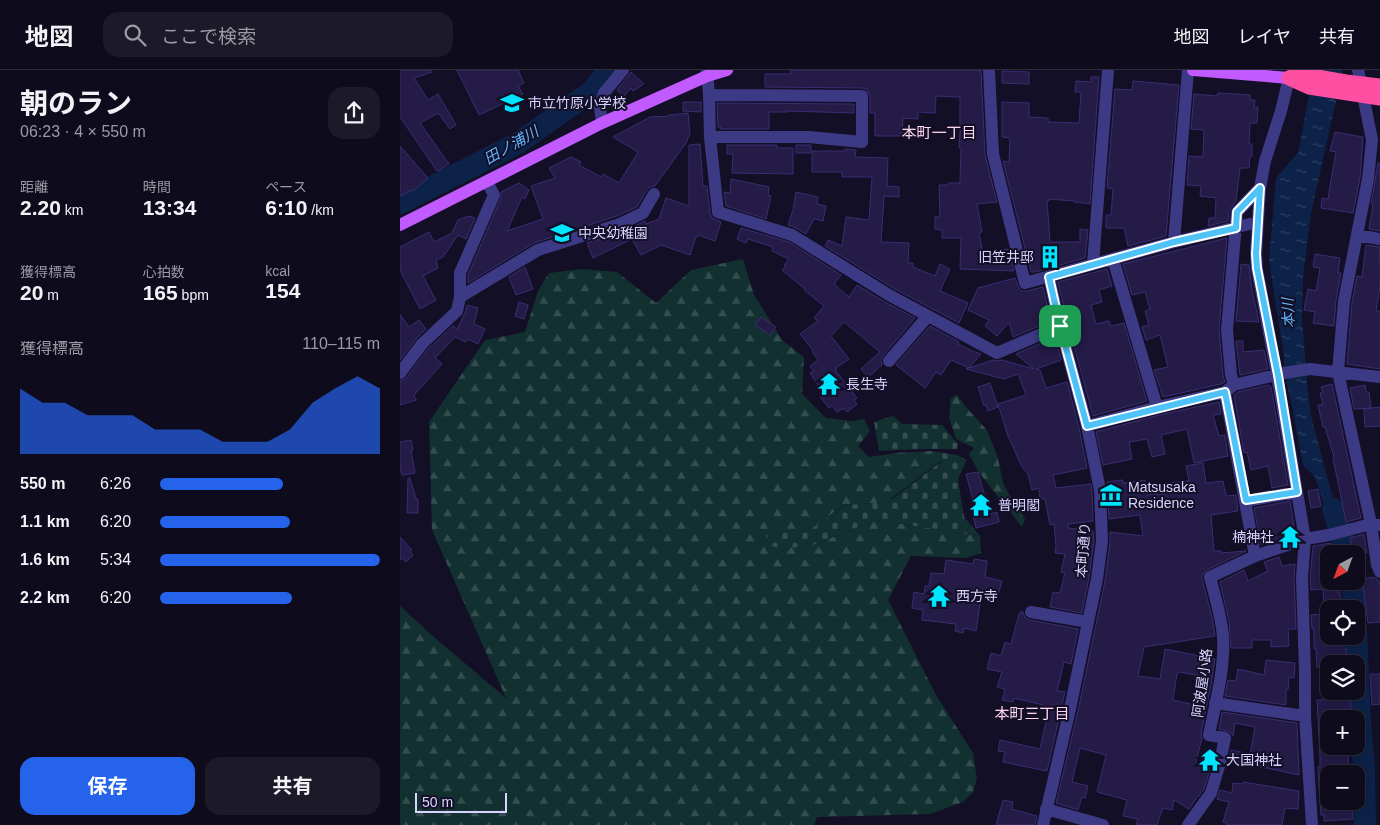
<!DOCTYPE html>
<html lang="ja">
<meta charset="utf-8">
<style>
body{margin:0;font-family:Arial,"Noto Sans JP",sans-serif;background:#1c1929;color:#f1f3f6;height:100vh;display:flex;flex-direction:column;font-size:19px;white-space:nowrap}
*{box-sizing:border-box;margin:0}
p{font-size:16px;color:#9b9ba3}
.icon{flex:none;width:28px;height:28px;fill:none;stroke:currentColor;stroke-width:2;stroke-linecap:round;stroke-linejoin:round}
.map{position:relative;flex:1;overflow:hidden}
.details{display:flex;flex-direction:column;background:#0e0b1c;width:400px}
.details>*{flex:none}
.needle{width:32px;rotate:221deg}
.tools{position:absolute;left:920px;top:475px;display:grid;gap:10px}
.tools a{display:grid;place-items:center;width:45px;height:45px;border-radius:10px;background:#0e0b1c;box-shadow:0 2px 12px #0003,0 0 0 1px #2e2b3b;font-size:25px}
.scale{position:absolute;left:15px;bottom:12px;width:92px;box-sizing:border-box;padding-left:5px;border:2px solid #d9d4ff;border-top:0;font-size:14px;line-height:18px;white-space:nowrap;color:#d9d4ff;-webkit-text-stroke:4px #130f26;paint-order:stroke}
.pin{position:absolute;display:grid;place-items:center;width:42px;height:42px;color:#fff;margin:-21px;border-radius:10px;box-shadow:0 2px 8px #0006}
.round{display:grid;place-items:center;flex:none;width:52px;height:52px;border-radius:15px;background:#1c1929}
.summary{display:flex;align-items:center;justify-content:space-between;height:85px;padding:0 20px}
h1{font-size:28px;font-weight:700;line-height:38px}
.figures{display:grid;grid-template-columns:repeat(3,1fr);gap:8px;height:85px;padding:5px 20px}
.figures div{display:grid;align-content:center}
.figures b{font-size:21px;font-weight:700}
.figures small{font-size:14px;font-weight:400}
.figures p{font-size:14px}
.chart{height:140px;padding:10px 20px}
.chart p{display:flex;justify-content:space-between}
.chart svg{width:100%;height:90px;margin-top:5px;fill:#2563eb;opacity:.7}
.action{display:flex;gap:10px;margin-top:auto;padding:10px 20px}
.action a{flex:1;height:58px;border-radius:15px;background:#2563eb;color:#fff;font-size:20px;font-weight:700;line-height:58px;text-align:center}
.action a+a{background:#1c1929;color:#f1f3f6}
ul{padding:0 20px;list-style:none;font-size:16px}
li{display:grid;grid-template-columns:80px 60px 1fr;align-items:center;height:38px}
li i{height:12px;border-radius:6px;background:#2563eb}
header{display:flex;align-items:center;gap:30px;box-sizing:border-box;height:70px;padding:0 25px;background:#0e0b1c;border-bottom:1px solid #2e2b3b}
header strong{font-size:24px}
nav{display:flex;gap:28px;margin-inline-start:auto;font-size:18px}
.search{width:350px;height:45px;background:#1c1929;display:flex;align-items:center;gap:12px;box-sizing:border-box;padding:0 18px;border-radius:15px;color:#9b9ba3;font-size:19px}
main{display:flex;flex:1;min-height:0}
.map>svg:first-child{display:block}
.forest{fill:url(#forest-firs)}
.cemetery{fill:url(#cemetery-stones)}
.water{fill:url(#water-ripples)}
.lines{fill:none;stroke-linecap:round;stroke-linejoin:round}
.river{stroke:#0c2248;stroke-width:22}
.building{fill:#241b47;stroke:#3b2d73;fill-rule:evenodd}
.minor{stroke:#3d3a85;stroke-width:12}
.major{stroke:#c25bff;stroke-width:12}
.highway{stroke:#ff4fa3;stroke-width:15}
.route-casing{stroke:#fff;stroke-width:10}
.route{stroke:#4fc3f7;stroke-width:6}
.labels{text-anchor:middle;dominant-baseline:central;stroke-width:4;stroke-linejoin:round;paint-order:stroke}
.poi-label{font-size:14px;fill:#d9d4ff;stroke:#130f26;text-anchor:start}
.street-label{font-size:14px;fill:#d9d4ff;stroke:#130f26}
.neighbourhood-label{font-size:15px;fill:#ffd6f0;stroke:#130f26}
.water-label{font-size:15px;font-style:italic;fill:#62b6ff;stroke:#130f26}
</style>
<header>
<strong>地図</strong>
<div class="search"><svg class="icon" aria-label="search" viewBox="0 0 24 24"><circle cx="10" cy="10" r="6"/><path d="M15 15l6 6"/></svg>ここで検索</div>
<nav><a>地図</a><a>レイヤ</a><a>共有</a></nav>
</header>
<main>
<section class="details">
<div class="summary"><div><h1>朝のラン</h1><p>06:23 · 4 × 550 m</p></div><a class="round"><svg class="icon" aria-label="share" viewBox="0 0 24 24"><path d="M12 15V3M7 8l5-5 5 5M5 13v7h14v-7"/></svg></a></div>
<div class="figures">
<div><p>距離</p><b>2.20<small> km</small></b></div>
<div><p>時間</p><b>13:34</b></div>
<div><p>ペース</p><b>6:10<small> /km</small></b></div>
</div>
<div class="figures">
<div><p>獲得標高</p><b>20<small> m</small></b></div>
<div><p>心拍数</p><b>165<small> bpm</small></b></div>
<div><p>kcal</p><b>154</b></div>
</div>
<div class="chart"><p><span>獲得標高</span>110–115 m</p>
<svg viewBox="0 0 160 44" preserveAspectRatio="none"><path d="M0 44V12L10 19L20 19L30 25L40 25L50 25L60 32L70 32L80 32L90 38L100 38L110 38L120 32L130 19L140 12L150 6L160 12V44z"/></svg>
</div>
<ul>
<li><b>550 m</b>6:26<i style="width:56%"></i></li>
<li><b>1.1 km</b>6:20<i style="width:59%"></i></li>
<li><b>1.6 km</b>5:34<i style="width:100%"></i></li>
<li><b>2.2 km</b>6:20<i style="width:60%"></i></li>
</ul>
<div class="action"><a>保存</a><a>共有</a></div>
</section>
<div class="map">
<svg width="980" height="755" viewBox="0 0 980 755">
<defs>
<pattern id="forest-firs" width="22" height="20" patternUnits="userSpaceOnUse" patternTransform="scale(1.25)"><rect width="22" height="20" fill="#12302f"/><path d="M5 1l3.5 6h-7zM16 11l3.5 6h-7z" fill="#344d4e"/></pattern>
<pattern id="cemetery-stones" width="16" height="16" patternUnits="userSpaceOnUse" patternTransform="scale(1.25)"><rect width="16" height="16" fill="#12302f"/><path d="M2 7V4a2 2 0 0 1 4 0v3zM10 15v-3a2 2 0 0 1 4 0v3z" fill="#344d4e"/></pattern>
<pattern id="water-ripples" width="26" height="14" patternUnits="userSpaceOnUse" patternTransform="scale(1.25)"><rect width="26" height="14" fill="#0c2248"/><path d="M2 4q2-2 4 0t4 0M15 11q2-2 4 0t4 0" fill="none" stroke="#2f4163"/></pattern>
</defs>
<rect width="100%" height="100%" fill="#130f26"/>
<path class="forest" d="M343 189 354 225 382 270 404 287 402 324 426 348 452 351 464 349 470 361 458 376 469 387 495 383 532 381 542 390 493 427 488 432 444 435 412 458 366 465 369 475H413L476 450 580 466 581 483 566 488 511 486 488 530 536 625 573 683 577 709 573 722 563 732 530 744 417 747 414 755H0V536L35 568 106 628 32 460 29 352 85 270 125 262 138 221 149 203 183 199 217 202 256 233 291 200Z
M557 325 566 337 587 360 598 388 603 413 613 431 625 449 622 457 580 404 569 384 574 378 556 369 549 348 551 328Z"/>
<path class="cemetery" d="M493 346 502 354 542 355 558 374 557 379H523L479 381 474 352Z
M531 381 557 385 567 390 558 409 564 447 580 466 476 450 413 475 382 479 369 475 366 465 412 458 445 435 488 432 542 391Z"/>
<path class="water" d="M914 0H943L911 143 903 208 902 248 907 312 911 346 940 455 931 457 915 407 903 395 892 336 884 303V286L869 191 876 108 898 83Z"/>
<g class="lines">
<path class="river" d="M0 133 118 73 192 21 209 0
M933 439 947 484
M952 511 955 539
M956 558 960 652 964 699 965 755"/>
</g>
<path class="building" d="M0 0H31L32 2 14 8 28 30 38 24 56 55 50 59 38 43 20 53 49 94 38 101H37L0 47Z
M57 0H118L124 13 118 16 123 24 79 45Z
M390 0H581L585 85 597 132 577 134 582 162 579 163 583 184 608 179 614 201 560 199 561 168H542V160L535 159V147H540L539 115H548V113H560L561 78H559L560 63V27L536 26 535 43 518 42V49L503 48 502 65 500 64V66H475V43H470V26L466 19 462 18 365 17V4H391Z
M602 1 629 2V14L602 13Z
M231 2 244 14 233 21 231 18 224 26 217 20Z
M691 7H699L690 134 674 132V131L649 129V131H647L650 172H680V159L688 160 685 188 635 202H631L603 91 609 92 610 68 602 67V32L629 33V47L648 48V52L679 53 681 22H675L676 11 691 12Z
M733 11 779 15 766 166 728 176 724 158H706V145H711L713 119 707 118 715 19 732 20Z
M818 23 850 25V30H855L854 37H858L857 53H850L849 74H852V86H850L849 98H840L836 131 829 141 828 151 808 156 809 148H815L816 128 800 126 801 116 787 115 789 86 803 87 804 60 791 59 794 24 817 26Z
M283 32H301V42L283 41Z
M317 33 454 34V43L388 41V42H369V59H320L321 57H318Z
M288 43 290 63 286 73 255 116 250 117 247 120 237 137 217 146 134 173 68 213V205L101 128V122L119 113 129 120 125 129 122 127 107 161 143 149 131 116 155 108 149 98 171 87 181 92 179 95 201 107 203 104 219 113 238 82 213 67 250 47 269 46V45Z
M935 62 963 67 960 108 953 143 921 138 922 128 928 129 930 116 936 82 930 81Z
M300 74 303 116H307L310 143 312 148 321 152 315 171 298 165 297 167H296L290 185 261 175 241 185 232 169 193 188 187 173 222 162 245 151 246 154 259 149 266 128 289 136V75Z
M327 75H377V78H393V104L332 103 333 84H327Z
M396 75H411V83H396Z
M0 76 28 108 13 121 12 120 0 126Z
M445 79 456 80 455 87 488 88 487 116 499 117V127L484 126 481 172 509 173 508 193H513V197L535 206 540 194 550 199 540 221 568 233 559 253 493 218 425 176 428 170 442 176 446 147 469 150 472 107H442V102H412V81H445Z
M978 93H980V161L969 159 973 135 971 134Z
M331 109 369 117 368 125 371 126 366 149 326 136 324 122 330 123Z
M396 122 418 127 417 134 426 136 423 151 414 149 406 164 396 158 388 155 393 140Z
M69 146 75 148 66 169 58 165 43 187 36 190 38 198 23 206 36 230 20 239 0 200V177L29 162 34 172 52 163 58 150Z
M341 158 389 172 441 205 434 214 449 227 457 215 485 232 515 248 483 286 481 290 482 295 468 307 461 299 480 282 444 252 431 266 449 289 436 298V301L457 328 454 330 457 334 447 342 444 338 437 342 432 336 429 338 420 327 424 324 410 303 414 301 410 296 418 290 412 281 413 280 400 264 418 251 414 248 424 236 404 220 405 219 382 200 386 196 384 195 389 189 372 181 373 177 348 169 346 173 337 169Z
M827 168 819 259 823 306 825 312 821 314 763 327 754 300 768 297 760 265 746 270 742 257 749 255 745 241 750 239 745 222 732 225 723 194Z
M966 175 980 177 979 193 980 194V216L976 241H980V299L947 294 952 232 957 206 962 207Z
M915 184 940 188 938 203H941L936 230 934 256 913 253 915 242 904 240 908 219 916 221 920 198 913 197Z
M841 194 849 195 852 220 859 252 836 251Z
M125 197 133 219 116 225 109 207Z
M707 199 712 216 699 220 702 232 691 235 696 254 709 251 711 256 724 253 747 331 693 346 668 254 658 212Z
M615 208 619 218 622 221H627L643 217 651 251 613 267 609 252 597 266 585 256 589 250 568 240 578 218Z
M119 232 128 235 124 249 115 246Z
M67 235 78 238 74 254 85 259 78 274 68 269 66 272 55 267 35 288 42 294 14 325 16 330 0 335V311L6 308 28 279 53 256 57 259 65 243Z
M0 244 9 257 19 250 26 259 16 269 0 290Z
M361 247 376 257 370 265 355 255Z
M530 256 559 272 558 274 572 281 581 284 569 298 593 290 597 291 602 290 634 299 616 284 655 267 661 290 636 299 640 300 646 318 667 312 679 358 687 398 653 405 656 418 691 414 692 421 693 451 668 454V458L693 461 694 471 689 508 682 543 650 537 653 522 660 523 665 503 661 502 665 484 655 483 656 476 654 454 650 455 645 429H640L639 418 632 420 628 404 622 397 608 366 598 334 626 325 618 304 604 309 566 299 569 298 551 290 541 305 536 302 525 318 496 295Z
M836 271H843V282L864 280 868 299 840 305Z
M590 313 598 337 588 341 586 335 584 336 578 317Z
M932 314 961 448 946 452 933 388 934 387 925 357H923L918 335 923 334 920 323H923L921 317Z
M868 315 871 317 888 415 872 418 868 396 851 400 847 382 844 383 834 325 838 322Z
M965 315 966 322H969L971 338 954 339 950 318Z
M819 332 821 344 813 345 819 366 825 365 828 386 794 393 787 359 761 365 765 384 752 387 747 369 729 372 732 389 703 395 696 362 759 345Z
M980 337V356L965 357 964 339Z
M11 370 13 380H11L15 403 2 405 0 397V372Z
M803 393 806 413 823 411 826 426 836 425 838 441 811 445 814 481H821V483L846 481 807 500 802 505V509L812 547 815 566 744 577 738 606 760 609 765 579 815 589 811 615 801 663 802 668 795 696 810 699 804 719 799 726H798L789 739 774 730 772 740 763 738 757 755H736L738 749 723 746 727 730 697 722 706 685 680 678 672 712 688 716 685 728 682 727 678 740 656 733 678 641 705 511 710 472V462L743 466 740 445 709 449 707 412 723 410V413L745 410 747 425 766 424 765 413 789 411 786 396ZM780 602 800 606 795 635 773 630 777 603Z
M578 402 590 444 597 442 599 452 576 458 573 445 577 444 566 404Z
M8 408H10L16 429H18V443H7Z
M918 419 921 436 911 438 908 421Z
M890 431 894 455 889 456 890 462H886L887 467 861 475 854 438Z
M964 464 967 483H964V480L960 481 959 475 952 477 950 468Z
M0 467 12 480 10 481 13 485 6 492 2 488 0 490Z
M931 473 932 484H929V511H935L936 522H940L942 539H924L923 519 911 520 910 507 913 476Z
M879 487 882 496 895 494 894 507 896 559H888L889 576 871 577V570H852V578H831L829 551 820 512 844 500 848 511 868 501 864 492Z
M574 489 587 491 585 507 602 511 598 525 582 520 576 561 564 558 563 563 555 561 556 554 522 550 523 540 512 538 514 522 524 524 525 516H529L531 503 544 504 546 490 573 494Z
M974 507 978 510 980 514V552L968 553 962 509Z
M621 541 623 542 625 548 630 550 678 559 671 594 664 592 657 621 665 622 647 701 603 692 605 682 598 681 600 670 640 679 649 638 643 636V635L614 628 613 632 602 630 605 619 597 617 602 602 587 599 591 583 601 586 605 572 611 574 619 544H620Z
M929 543V566H943L944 578H946L947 594H929V596L917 597 916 579H914V559H912L911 545Z
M866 590 895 593 894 608 889 607 888 620 886 619V635L825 626 828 610 836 611 838 599 864 605Z
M970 604H980V634L972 635Z
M950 629 951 638 949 639V649H929V676H948L949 704H929V738L952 737 953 749 924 751V745H921L919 718 918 697H920V687L917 630Z
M822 642 897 653 899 705 829 690 831 680 850 684 855 657 835 653 833 666 830 662 819 659Z
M843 712 899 721 898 739 885 738 882 755H826L827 753 823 752 829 732 817 729 820 720 832 723 833 713 842 714Z
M603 730 613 732 612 739 637 746 635 755H596Z"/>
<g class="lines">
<path class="minor" d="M307 0 309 25 462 26V72L409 67H310L318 142 392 165 489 225 597 283 660 256
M589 0 593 84 625 213 774 172 858 152
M958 0 961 13
M889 8 881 41 865 91 860 118 856 184 857 199 877 305 905 469 902 507 905 602V646L912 755
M309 25 310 67
M963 25 972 70 968 109 944 231 938 302 971 454 977 495 980 502
M202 53 200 37 204 23 223 0
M957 165 980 169
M774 172 788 0
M713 189 757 337
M693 194 708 0
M60 227 138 180 220 154 243 143 254 124
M489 291 528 246
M0 303 22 274 57 241 60 227V203L94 125 87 112
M834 315 831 305 827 260 837 142 860 118
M825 322 855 486
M687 356 757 337 825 322 834 315 884 303 910 299 980 307
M846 431 897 422
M631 542 688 552
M815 633 905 646
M646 739 703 755
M643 755 670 639 697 509 702 471 700 420 687 356 660 256 649 207
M788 755 811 723 819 696 825 668 809 665C815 635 825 599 823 568 822 548 815 527 810 507L855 486 905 469 929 465 971 454 980 455"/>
<path class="major" d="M793 0 889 8
M0 155 202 53 307 6 327 0"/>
<path class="highway" d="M891 7 912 6 946 12 980 16
M889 8 909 17 980 28"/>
</g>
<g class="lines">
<defs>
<path id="route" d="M860 118 856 184 857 198 878 305 897 422 846 430 825 322 687 356 660 256 649 207 774 172 836 158 837 142Z"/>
</defs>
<use href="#route" class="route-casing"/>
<use href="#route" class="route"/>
</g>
<defs>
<symbol id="school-bare" viewBox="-9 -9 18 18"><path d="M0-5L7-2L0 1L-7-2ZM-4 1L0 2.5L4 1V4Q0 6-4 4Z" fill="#00e5ff" stroke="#130f26" stroke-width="2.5" paint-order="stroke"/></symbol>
<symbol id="building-bare" viewBox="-9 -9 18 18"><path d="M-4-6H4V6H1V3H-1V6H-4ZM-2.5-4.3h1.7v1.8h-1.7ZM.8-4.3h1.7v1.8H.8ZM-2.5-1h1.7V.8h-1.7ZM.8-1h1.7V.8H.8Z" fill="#00e5ff" stroke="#130f26" stroke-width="2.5" paint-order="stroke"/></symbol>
<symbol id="temple-bare" viewBox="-9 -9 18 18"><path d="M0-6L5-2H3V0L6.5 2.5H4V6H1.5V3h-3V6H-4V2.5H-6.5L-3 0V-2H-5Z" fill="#00e5ff" stroke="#130f26" stroke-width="2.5" paint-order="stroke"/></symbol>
<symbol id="museum-bare" viewBox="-9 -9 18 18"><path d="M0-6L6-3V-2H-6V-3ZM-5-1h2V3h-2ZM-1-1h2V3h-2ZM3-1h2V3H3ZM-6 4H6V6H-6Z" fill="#00e5ff" stroke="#130f26" stroke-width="2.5" paint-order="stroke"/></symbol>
</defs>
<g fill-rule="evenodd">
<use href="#school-bare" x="96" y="17" width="32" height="32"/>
<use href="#school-bare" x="146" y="147" width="32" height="32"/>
<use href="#building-bare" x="634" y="171" width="32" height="32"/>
<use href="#temple-bare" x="413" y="298" width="32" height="32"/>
<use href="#museum-bare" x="695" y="409" width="32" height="32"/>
<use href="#temple-bare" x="565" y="419" width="32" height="32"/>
<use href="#temple-bare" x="874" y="451" width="32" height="32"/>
<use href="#temple-bare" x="523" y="510" width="32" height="32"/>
<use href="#temple-bare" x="794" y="674" width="32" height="32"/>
</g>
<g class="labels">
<g class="poi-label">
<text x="128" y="33">市立竹原小学校</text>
<text x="178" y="163">中央幼稚園</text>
<text x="634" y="187" text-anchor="end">旧笠井邸</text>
<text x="446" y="314">長生寺</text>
<text x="728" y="417">Matsusaka<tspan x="728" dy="16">Residence</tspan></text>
<text x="598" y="435">普明閣</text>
<text x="874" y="467" text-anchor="end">楠神社</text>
<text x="556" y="526">西方寺</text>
<text x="826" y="690">大国神社</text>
</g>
<g class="street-label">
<text transform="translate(683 480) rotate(-86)">本町通り</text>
<text transform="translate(802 613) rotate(-82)">阿波屋小路</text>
</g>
<g class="neighbourhood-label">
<text x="539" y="62">本町一丁目</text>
<text x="632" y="643">本町三丁目</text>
</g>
<g class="water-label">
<text transform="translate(111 75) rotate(-30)">田ノ浦川</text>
<text transform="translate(888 243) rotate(-93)">本川</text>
</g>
</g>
</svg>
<div class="tools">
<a><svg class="needle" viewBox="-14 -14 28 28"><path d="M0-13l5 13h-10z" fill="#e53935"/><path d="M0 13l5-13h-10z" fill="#9b9ba3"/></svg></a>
<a><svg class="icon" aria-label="locate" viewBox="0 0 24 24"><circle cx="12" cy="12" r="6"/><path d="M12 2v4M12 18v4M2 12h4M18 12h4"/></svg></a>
<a><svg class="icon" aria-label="layers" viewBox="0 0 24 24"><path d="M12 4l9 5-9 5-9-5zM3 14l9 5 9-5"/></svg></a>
<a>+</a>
<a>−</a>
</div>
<div class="scale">50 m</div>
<div class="pin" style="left:660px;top:256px;background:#1e9e55"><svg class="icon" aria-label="arrive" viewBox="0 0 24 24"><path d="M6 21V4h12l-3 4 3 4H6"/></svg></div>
</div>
</main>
